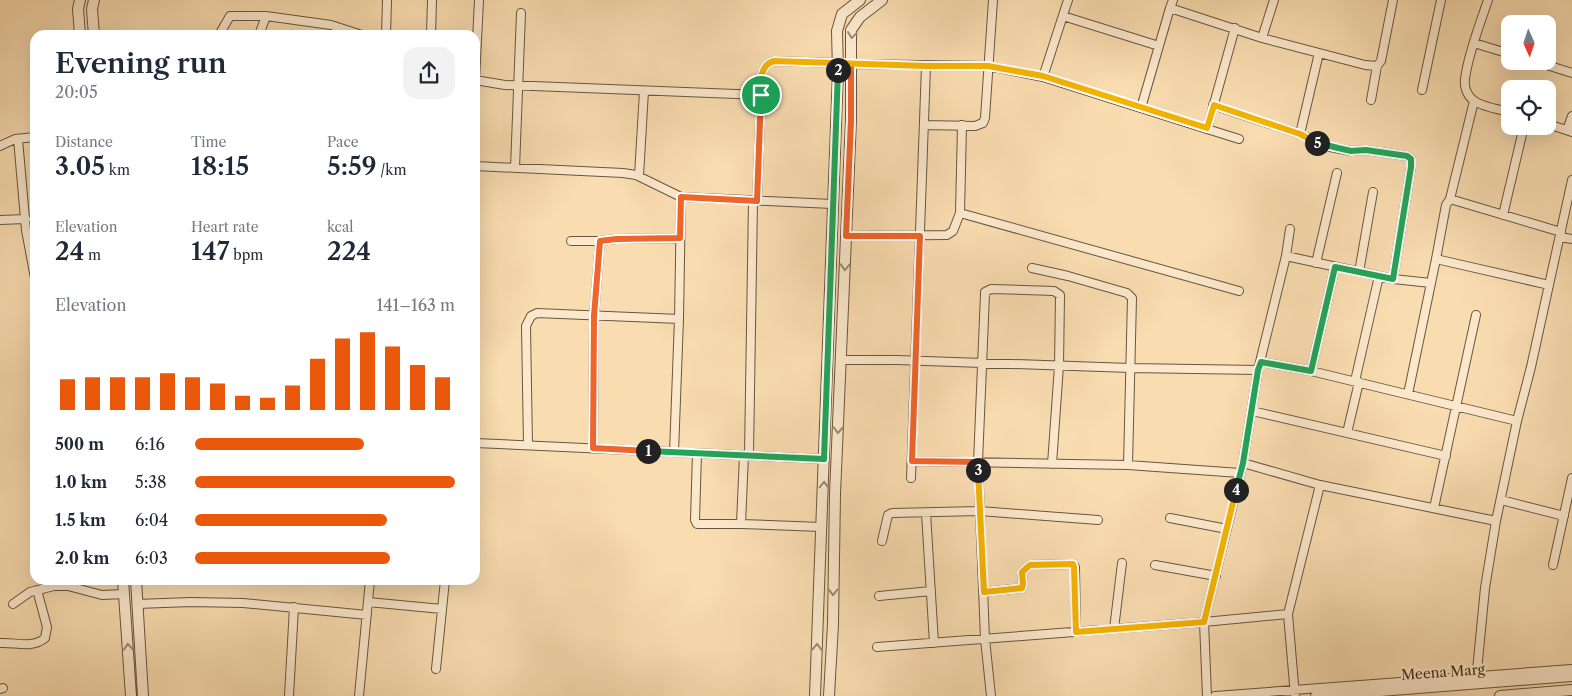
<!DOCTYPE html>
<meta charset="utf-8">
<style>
body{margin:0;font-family:"Libre Caslon Text",serif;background:#f2f2f3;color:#1f2937;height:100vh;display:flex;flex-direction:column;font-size:19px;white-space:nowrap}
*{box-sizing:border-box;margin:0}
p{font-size:16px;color:#747a83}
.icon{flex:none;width:28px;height:28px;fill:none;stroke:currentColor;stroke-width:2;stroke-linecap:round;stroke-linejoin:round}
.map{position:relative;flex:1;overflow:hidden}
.drawer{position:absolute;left:30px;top:30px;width:450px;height:555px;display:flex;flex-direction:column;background:#fff;border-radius:15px;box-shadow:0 5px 20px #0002}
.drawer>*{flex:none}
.needle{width:32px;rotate:177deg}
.buttons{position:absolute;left:1501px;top:15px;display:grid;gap:10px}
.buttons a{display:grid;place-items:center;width:55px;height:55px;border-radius:10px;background:#fff;box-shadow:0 5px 20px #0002;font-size:25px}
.pin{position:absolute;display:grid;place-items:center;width:42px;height:42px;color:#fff;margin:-21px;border:2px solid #fff;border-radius:50%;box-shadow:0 1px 5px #0007}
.km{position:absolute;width:25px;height:25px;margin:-12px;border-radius:50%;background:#222;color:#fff;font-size:14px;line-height:25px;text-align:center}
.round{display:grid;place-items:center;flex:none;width:52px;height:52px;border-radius:15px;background:#f2f2f3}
.head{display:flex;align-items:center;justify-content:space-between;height:85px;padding:0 25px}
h1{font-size:28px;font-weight:600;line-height:38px}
.metrics{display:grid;grid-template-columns:repeat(3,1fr);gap:8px;height:85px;padding:5px 25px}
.metrics div{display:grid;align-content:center}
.metrics b{font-size:25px;font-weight:600}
.metrics small{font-size:14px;font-weight:400}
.metrics p{font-size:14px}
.chart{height:140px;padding:10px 25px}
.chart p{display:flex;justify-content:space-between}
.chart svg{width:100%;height:90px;margin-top:5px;stroke:#ea580c;stroke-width:6}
ul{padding:0 25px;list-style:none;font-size:16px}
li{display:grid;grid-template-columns:80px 60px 1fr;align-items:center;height:38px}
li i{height:12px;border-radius:6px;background:#ea580c}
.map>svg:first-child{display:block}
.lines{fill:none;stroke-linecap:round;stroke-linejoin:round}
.minor-casing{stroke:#6a563c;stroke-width:10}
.tertiary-casing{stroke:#6a563c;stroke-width:12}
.minor{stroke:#fbe8cc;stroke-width:8}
.tertiary{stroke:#fbe8cc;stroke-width:10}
.oneway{stroke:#9b8971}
.split-1-casing{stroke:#fff;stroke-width:10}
.split-2-casing{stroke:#fff;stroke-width:10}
.split-3-casing{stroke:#fff;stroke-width:10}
.split-4-casing{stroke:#fff;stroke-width:10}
.split-5-casing{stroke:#fff;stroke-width:10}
.split-6-casing{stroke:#fff;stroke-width:10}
.split-1{stroke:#f0652b;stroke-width:6}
.split-2{stroke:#22a559;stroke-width:6}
.split-3{stroke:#f0652b;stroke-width:6}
.split-4{stroke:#f5b400;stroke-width:6}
.split-5{stroke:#22a559;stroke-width:6}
.split-6{stroke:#f5b400;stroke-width:6}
.labels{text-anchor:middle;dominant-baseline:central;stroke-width:4.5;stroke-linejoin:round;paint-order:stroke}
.street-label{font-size:14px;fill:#3b2a16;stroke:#fbe8cc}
</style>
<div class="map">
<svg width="1572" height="696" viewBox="0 0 1572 696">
<rect width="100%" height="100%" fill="#f9dcb0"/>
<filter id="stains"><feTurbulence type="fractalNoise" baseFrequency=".004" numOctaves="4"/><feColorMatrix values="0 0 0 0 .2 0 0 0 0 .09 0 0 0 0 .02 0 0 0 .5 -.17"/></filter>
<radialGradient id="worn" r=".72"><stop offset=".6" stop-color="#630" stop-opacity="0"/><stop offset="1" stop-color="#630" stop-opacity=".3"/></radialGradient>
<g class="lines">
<defs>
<path id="minor" d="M1173 0 1170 8 1262 38 1274 0
M1488 0C1480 24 1468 54 1465 79 1464 87 1467 95 1473 100 1480 106 1500 110 1510 112
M1063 16 1159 46
M219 35 230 16H266L331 25 362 35
M259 35 266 16
M386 35 387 0
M431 35 432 0
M1262 38 1365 65 1377 66 1381 61 1393 0
M1474 43 1510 54
M1534 61 1572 73
M851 64 988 66 1043 77 1207 129 1235 28
M1043 77 1068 0
M475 80 505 85 761 95C761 82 759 65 774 61L838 63
M475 80 479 0
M1422 90 1441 0
M1371 100 1377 66
M1474 101 1450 199 1561 232
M1213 105 1300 134 1330 147 1351 151 1366 150 1407 156 1411 159V167L1393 279
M1141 108 1170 8
M1548 124 1572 132
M924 125 975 126 983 123 985 118 993 0
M962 125 960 213 1239 291
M1207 129 1239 139
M1567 130 1572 116
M1300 134 1319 53
M18 139 26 230 35 278
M0 146 15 139 35 137
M475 166 623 173 636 175 681 197 832 204
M515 168 521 13
M639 176 644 91
M757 201 761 95
M1503 215 1524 126
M0 220 26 219
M846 236 947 235 953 231 960 213
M1560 237 1572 239
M571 241H600
M1286 256 1393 279 1431 283
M1436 259 1549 285
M1316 263 1337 173
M1359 272 1373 192
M679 319 681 197
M841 360H897L1130 368 1258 370
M1261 362 1311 371 1517 421
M1311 371 1335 267
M1355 381 1379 276
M1408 394 1436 259 1446 205 1450 199
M1252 411 1446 456
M1347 433 1359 382
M475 443 824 459
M528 445 526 326 531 316 537 313 679 319 674 452
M593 448 594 316 600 241 616 239 680 238
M697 453 695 520 697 524H741
M744 455 741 524 822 527
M749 455 753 201
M912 461 1128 465 1132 298 1127 293 1068 276 1032 268
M1243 463 1320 485 1496 521 1517 421 1531 367 1572 180
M1128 465 1240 473
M911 478 926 66
M1501 500 1564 516
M1434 508 1476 315
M926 513 934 643
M1170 518 1227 529
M882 541 888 515 892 513 980 511 1098 520
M1155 565 1216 576
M1553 565 1572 478
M983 592 1022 588 1023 584 1022 572 1030 565 1073 564 1075 567 1076 632
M879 596 931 591
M368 602 442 609
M13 604 30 592 54 586H68L102 595 124 594
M137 604 191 602 243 603 367 615
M1114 629 1122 563
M0 643C16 642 32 649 45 638L47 627 37 590
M877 647 1204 622 1288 614
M436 669 445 580
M1476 681 1485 588 1496 521
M0 689 3 688
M289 696 294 607
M359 696 370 580
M991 696 985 639 978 462 985 294V292L991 289 1054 291 1060 295 1059 366 1052 464
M1207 696 1204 622 1243 463 1258 370 1286 256 1290 229
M1215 696 1572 669
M1295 696 1288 614 1320 485"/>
<path id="tertiary" d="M80 0 78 9 80 35
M94 0 92 9 94 35
M123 580 131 696
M136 580 143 696
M815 696 838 71 837 31 842 14 860 0
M829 696 833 624 835 494 851 120V30L860 17 882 0
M1316 696 1572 676
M1500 696 1572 690"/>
</defs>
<use href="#minor" class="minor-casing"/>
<use href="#tertiary" class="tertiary-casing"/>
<use href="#minor" class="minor"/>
<use href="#tertiary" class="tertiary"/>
</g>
<defs><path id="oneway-chevron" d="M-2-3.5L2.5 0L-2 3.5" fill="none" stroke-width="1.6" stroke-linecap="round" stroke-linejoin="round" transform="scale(1.25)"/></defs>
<g class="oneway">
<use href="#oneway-chevron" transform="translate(852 35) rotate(97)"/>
<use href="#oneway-chevron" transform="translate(845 267) rotate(92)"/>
<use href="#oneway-chevron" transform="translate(838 430) rotate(93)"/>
<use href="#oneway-chevron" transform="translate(824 485) rotate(-88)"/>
<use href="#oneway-chevron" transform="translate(833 592) rotate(91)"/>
<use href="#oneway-chevron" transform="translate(128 647) rotate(-94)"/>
<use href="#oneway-chevron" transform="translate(817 647) rotate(-88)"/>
</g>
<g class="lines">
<defs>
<path id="split-1" d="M648 451 593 448 594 316 600 241 616 239 680 238 681 197 757 201 761 95"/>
<path id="split-2" d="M648 451 824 459 838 70"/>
<path id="split-3" d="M838 70V63L851 64V120L846 236H920L912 461 978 462V470"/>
<path id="split-4" d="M978 470 984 592 1022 588 1023 584 1022 572 1030 565 1073 564 1074 567 1076 632 1204 622 1236 490"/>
<path id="split-5" d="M1236 490 1243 463 1258 370 1261 362 1311 371 1335 267 1393 279 1411 167V159L1407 156 1366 150 1351 151 1317 143"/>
<path id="split-6" d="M761 95C761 82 759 65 774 61L926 66H988L1043 76 1207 128 1214 105 1300 134 1317 143"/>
</defs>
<use href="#split-1" class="split-1-casing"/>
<use href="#split-2" class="split-2-casing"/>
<use href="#split-3" class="split-3-casing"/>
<use href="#split-4" class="split-4-casing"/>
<use href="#split-5" class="split-5-casing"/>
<use href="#split-6" class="split-6-casing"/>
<use href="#split-1" class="split-1"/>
<use href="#split-2" class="split-2"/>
<use href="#split-3" class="split-3"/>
<use href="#split-4" class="split-4"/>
<use href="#split-5" class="split-5"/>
<use href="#split-6" class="split-6"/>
</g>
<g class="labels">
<g class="street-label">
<text transform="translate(1443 672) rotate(-4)">Meena Marg</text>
</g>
</g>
<rect width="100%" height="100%" filter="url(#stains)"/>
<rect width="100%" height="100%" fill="url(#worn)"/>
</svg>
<div class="buttons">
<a><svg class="needle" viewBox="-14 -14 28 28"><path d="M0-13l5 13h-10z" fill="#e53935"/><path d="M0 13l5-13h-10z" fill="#747a83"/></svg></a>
<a><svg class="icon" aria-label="locate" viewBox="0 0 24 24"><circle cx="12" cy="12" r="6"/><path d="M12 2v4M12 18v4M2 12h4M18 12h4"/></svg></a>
</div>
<div class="pin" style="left:761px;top:95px;background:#1e9e55"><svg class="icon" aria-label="arrive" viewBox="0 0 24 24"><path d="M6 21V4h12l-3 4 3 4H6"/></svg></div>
<b class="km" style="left:648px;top:451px">1</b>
<b class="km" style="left:838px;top:70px">2</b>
<b class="km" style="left:978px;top:470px">3</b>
<b class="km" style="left:1236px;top:490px">4</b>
<b class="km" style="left:1317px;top:143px">5</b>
<section class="drawer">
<div class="head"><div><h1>Evening run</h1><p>20:05</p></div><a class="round"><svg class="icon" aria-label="share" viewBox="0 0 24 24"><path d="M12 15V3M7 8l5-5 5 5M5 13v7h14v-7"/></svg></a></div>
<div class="metrics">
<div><p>Distance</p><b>3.05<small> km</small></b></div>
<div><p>Time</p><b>18:15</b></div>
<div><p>Pace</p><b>5:59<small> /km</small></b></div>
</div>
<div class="metrics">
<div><p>Elevation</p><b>24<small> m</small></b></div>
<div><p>Heart rate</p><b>147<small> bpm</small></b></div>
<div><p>kcal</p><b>224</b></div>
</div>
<div class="chart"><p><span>Elevation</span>141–163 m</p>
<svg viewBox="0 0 160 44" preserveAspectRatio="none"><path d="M5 44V29M15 44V28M25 44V28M35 44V28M45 44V26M55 44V28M65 44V31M75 44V37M85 44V38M95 44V32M105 44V19M115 44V9M125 44V6M135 44V13M145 44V22M155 44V28"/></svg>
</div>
<ul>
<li><b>500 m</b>6:16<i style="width:65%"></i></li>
<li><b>1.0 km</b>5:38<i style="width:100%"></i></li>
<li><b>1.5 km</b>6:04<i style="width:74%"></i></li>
<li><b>2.0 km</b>6:03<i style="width:75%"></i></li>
</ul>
</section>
</div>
